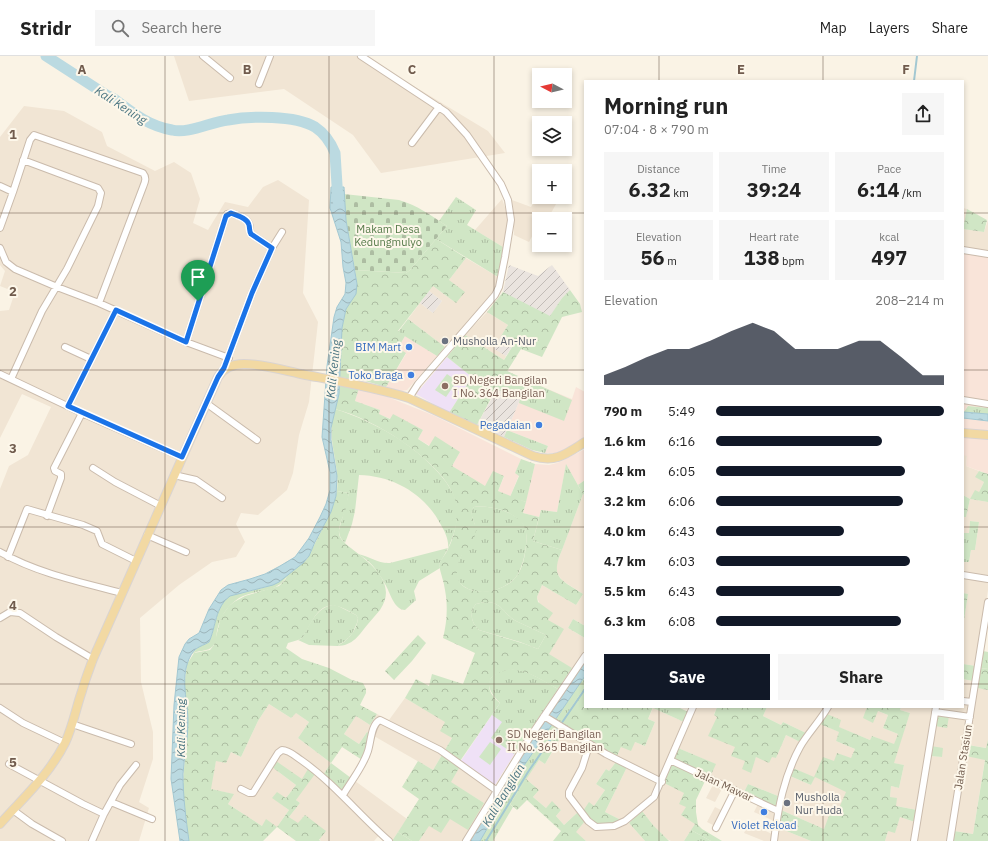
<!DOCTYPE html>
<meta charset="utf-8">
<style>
body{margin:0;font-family:"IBM Plex Sans",sans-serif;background:#f6f6f6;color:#222;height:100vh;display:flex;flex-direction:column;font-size:15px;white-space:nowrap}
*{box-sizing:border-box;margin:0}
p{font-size:13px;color:#767676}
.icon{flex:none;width:22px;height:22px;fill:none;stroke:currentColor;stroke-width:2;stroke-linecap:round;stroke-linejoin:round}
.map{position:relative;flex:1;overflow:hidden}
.details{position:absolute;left:584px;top:24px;width:380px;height:628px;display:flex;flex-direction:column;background:#fff;border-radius:0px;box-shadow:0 2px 6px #0003}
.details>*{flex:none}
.needle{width:26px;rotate:277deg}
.tools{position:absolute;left:532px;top:12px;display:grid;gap:8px}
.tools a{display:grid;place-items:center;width:40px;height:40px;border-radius:0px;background:#fff;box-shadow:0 2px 6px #0003;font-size:20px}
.pin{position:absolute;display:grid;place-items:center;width:34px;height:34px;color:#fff;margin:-41px -17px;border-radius:50% 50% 50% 0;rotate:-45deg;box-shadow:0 0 4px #0007}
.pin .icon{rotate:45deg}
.round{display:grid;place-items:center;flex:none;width:42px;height:42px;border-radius:0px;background:#f6f6f6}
.headline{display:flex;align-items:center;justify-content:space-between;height:68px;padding:0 20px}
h1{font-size:22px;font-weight:700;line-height:30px}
.figures{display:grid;grid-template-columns:repeat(3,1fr);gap:6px;height:68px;padding:4px 20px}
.figures div{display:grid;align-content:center;border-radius:0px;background:#f6f6f6;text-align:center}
.figures b{font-size:20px;font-weight:700}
.figures small{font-size:11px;font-weight:400}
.figures p{font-size:11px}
.chart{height:112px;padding:8px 20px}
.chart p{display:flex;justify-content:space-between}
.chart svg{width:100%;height:72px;margin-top:4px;fill:#111827;opacity:.7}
.primary-button{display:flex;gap:8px;margin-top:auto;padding:8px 20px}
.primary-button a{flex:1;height:46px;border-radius:0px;background:#111827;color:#fff;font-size:16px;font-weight:700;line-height:46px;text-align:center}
.primary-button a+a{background:#f6f6f6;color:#222}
ul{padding:0 20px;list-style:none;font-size:13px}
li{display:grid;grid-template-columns:64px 48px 1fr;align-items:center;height:30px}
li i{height:10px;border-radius:5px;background:#111827}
header{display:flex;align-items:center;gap:24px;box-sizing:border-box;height:56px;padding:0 20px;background:#fff;border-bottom:1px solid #e0e0e0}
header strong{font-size:19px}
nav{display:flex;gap:22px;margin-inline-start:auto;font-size:14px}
.search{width:280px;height:36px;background:#f6f6f6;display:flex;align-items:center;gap:10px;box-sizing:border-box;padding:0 14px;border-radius:0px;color:#767676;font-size:15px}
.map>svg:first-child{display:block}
.residential{fill:#f1e5d4}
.commercial{fill:#f9e4d9}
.industrial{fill:url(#industrial-furrows)}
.education{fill:#efe1f6}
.grass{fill:url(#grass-tufts)}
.forest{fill:url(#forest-crowns);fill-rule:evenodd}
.cemetery{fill:url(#cemetery-stones)}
.garden{fill:#d0e6c5}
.water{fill:url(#water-waves);stroke:#a3c8d2}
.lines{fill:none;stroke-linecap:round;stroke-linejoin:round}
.stream{stroke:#a3c8d2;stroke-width:2}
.river{stroke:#bbdae1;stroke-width:11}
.minor-casing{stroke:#cabbac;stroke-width:8}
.major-casing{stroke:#dad4d1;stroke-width:10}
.minor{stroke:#fff;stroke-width:6}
.major{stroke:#f2d9a3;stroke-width:8}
.route-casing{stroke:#fff;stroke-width:8}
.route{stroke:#1a73e8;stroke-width:5}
.grid{fill:none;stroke:#705b4d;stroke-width:1;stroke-opacity:0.55}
.worship-dot{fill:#6b7280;stroke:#fdf7ea;stroke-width:1.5}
.shop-dot{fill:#3f7fe0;stroke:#fdf7ea;stroke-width:1.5}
.education-dot{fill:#8d6e63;stroke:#fdf7ea;stroke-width:1.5}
.labels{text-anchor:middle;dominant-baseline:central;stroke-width:4;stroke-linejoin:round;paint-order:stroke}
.park-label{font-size:11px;fill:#557a49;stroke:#fdf7ea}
.worship-label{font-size:11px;fill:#5b616d;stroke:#fdf7ea;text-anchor:start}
.shop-label{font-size:11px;fill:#366cbe;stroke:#fdf7ea;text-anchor:end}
.education-label{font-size:11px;fill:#785e54;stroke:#fdf7ea;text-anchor:start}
.street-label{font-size:11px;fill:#705b4d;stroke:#fdf7ea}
.water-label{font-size:12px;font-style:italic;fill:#497481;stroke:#fdf7ea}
.grid-label{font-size:13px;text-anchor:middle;font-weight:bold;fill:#705b4d;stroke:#fdf7ea;stroke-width:4;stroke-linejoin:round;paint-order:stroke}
</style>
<header>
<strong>Stridr</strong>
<div class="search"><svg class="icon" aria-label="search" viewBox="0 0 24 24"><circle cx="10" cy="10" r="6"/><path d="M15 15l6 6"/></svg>Search here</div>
<nav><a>Map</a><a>Layers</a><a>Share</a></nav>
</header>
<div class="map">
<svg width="988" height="785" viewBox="0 0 988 785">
<defs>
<pattern id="industrial-furrows" width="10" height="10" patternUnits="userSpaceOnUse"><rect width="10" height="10" fill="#eae4df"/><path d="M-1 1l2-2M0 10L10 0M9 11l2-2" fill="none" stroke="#c2bcb7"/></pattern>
<pattern id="grass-tufts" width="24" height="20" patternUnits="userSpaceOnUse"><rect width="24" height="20" fill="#d0e6c5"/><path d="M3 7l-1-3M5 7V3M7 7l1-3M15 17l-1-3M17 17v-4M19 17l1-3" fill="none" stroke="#adbda2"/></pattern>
<pattern id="forest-crowns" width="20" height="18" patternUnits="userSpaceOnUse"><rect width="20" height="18" fill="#d0e6c5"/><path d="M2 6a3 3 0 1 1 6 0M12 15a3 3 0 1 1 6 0" fill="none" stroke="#adbda2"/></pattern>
<pattern id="cemetery-stones" width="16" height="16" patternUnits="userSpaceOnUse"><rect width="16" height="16" fill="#d0e6c5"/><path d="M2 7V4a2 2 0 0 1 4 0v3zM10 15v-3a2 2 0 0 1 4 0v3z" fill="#adbda2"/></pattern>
<pattern id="water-waves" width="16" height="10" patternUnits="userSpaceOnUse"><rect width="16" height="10" fill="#bbdae1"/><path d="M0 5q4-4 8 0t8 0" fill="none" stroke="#9cb4b9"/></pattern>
</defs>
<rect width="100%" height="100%" fill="#faf3e5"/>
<path class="residential" d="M174 0H364L488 75 505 97 381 117 353 79 284 33 189 45Z
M24 50 64 55 102 76 107 90 155 115 174 106 191 117 200 143 193 167 208 174 225 146 248 151 263 131 278 124 309 144 303 237 318 266 309 346 299 379 293 417 287 434 258 459 241 457 236 468 245 486 236 501 212 506 179 529 140 562 141 626 153 676V703L139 746 149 752 139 785H0V433L9 410 28 399 51 351 22 338 0 382V255L9 254 15 236 0 230 5 215 0 209V81Z
M539 139V141H560L551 157H544L541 163H539V167L529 186 514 179V166L512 144 531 151Z
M502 143 507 157V167L503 191 475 174Z
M963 152 967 153 964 173 984 176 988 164V201L963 197Z
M466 202 498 221 496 229 487 245 445 291 408 263 420 247 433 257 442 245 429 235 433 230 456 247 449 224Z
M487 256 508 269 494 292 506 300 504 304 465 279Z
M963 399H967L966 410 979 415 976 421 984 426 979 436 970 443 988 446V521L963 517V506H969L971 494H975L979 466 970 465 969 477H964L963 484V461H966L970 443 963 439Z
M583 438 585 439V570L573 563 568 572 585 582V606L578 616 549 599 548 564 552 557 540 549 537 541 542 529 576 549 583 538 563 525 558 519 556 512 557 507Z
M963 521 988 525V534L976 610 963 608V571L968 538 963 537Z
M963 623 973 625 970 645 963 643Z
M977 632 988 634V684L987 692 968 689Z
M405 642 446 666 452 682 433 714 367 676 359 688 344 678 356 660 370 669 377 658 389 664Z
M963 646 969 647 967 660 937 655 938 651H963Z
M269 648 291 662 295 656 309 666 298 682 331 707 323 719 351 722 407 763 392 785 382 776 374 785H321L305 759 298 768 289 761 300 747 296 744 302 723 272 711 296 729 286 742H273L289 754 277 771 262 770 228 748 233 738 210 733 216 705 231 696 241 701 258 665Z
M696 651H717L714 658 717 660 745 706 750 717 756 701 772 700 776 702 786 679 800 686 789 707 778 740 748 728 744 736 710 721 715 708 678 692Z
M767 651H825L806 677 783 666 781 669 763 660Z
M831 651H867L888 659 883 672 898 678 894 689 872 680 870 684 838 671 827 658Z
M901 651H933L917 754 896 750 890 741 891 730 899 732 904 709 893 707 910 657 900 654Z
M653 652 684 666 660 723 616 702 621 691 635 686 645 690 655 666 648 663Z
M949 660 967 663 947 785H917L930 700 942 701 931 690 935 670Z
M820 668 840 676 836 685 855 693 851 703 847 736 836 760 824 773 781 754 784 740 790 720 811 729 814 722 793 712 801 696Z
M565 675 587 690 577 715 565 738 566 742 578 756 564 769 556 760 561 754 552 746 546 752 533 741 539 734 526 723 539 704 545 708Z
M591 692 616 706 609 715 606 713 596 728 605 734 594 750 583 755 571 740 572 735Z
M966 700 985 703 973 778 954 775Z
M462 707 500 733 470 785H419L429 769 450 763 484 747 450 726Z
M627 711 658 726 648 743 621 764 605 756Z
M664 727 685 737 686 751 695 768 684 785H671L667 783 653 769 642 755 655 744Z
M714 727 723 731 715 746 706 742Z
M758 748 775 756 774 765 754 756Z
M715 751 723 755 715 770 707 766Z
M900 761 915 766 912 785H885L888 775 895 776Z
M585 765 592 772 601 774 619 772 629 767 645 785H586L575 776Z
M749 767 772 778 771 785H764L744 777Z
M779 772 811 785H777Z"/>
<path class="commercial" d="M963 197 988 201V352L968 350 964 356H963Z
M405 280 437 300 407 334 401 335 386 331 406 298 398 292Z
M528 325 572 343 576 331 585 336V381L562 395 555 397H545L548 390 507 374Z
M359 332 378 337 435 360 521 403 515 417 519 419 510 441 498 435 504 421 485 430 472 423 452 410 460 396 430 390 418 383 423 374 393 359 391 363 378 358 380 354 355 345Z
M963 362 988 365V376L963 373Z
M963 380 988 383V418L966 410 967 400 963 399Z
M585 393V424L578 429 566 409 557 456 541 454 539 461 523 457 535 408 549 409 557 407 564 404Z"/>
<path class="industrial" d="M509 209 538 220 552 209 570 234 562 242 550 261 503 236Z
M429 235 442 245 433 257 420 247Z
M501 280 514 288 506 300 494 293Z
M507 315 528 325 504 381 477 369Z"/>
<path class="education" d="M447 301 472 321 449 357 416 338Z
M500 647 532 670 495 729 460 706Z"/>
<path class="grass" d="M456 141 476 154 467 169 503 191 498 221 436 183 447 170 439 165Z
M408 263 445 291 437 300 398 276Z
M507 315 572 344 564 365 519 347 520 343 496 333Z
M968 350 988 352V358L964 356Z
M335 353C376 366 420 391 446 426 449 431 453 436 455 442 463 463 450 491 439 508L440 512 419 525 414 535 416 544 405 554C394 554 390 536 385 528 382 522 377 515 373 510 369 505 363 501 358 498 369 500 379 508 390 507L448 492C449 484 445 476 441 469 425 438 394 420 359 419L355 455 352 468 345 487C341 483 339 480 339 474L349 437 337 435C340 404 325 384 335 353Z
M507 374 548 390 545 397 532 394 504 381Z
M521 403 535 408 526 446 510 441 519 420 515 417Z
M566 408 583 438 562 494 533 485 541 454 557 456Z
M474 451C488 449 509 454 520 464 527 471 527 480 526 489 525 500 522 512 516 521 503 536 476 542 461 528 457 524 455 519 456 514 457 507 461 501 464 494 468 486 471 477 475 469 473 463 469 456 474 451Z
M970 465 979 466 975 494H971L969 506H963L964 477H969Z
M288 518C278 539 256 532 239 542 227 550 220 561 217 575 216 580 217 586 213 590 207 597 197 593 191 599L199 590 209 586C216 572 215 554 227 542 231 538 239 537 245 536 260 533 276 530 288 518Z
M485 546C503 546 503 558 516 565 526 570 536 574 546 579L538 593 520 586 479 574C471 567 469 556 476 548Z
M333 549 338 550 356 559 358 562 357 567 352 578 346 584 337 590 309 589 298 584 302 582C310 569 316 551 333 549Z
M573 563 585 570V582L568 572Z
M983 595 988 596V613L980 612Z
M510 613C526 613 544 625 558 633L514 698 491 682 502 666 492 659 500 647C483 630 485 618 510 613Z
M585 620V631L560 668 566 672 545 708 539 704 510 748 513 751 493 785H480L521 714Z
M653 651H678L688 656 684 666 653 652Z
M331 707 351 722 342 735 323 719Z
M691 774 711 785H684Z"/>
<path class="forest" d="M967 153 987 164 984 176 963 173Z
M436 183 466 202 449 224 465 236 456 247 433 230 398 275 405 280 398 292 406 297 386 331 365 325 340 321 342 272 346 253 354 241 357 228 355 214 406 217 410 214Z
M570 234 580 248 582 256 562 261 542 301 521 293 496 333 477 369 449 357 472 321 447 301 465 279 504 304 514 288 501 280 508 269 487 256 503 236 550 260 562 242Z
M339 329 359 332 355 345 380 354 379 358 390 363 393 358 423 374 418 383 429 390 435 380 460 396 452 410 482 428 485 430 493 415 504 420 498 435 526 446 523 457 539 461 533 485 562 494C550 522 560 523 583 538L576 549 542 529 537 541 538 546 553 557 548 564 564 573 549 598 572 612 558 633C535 621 514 603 491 622 486 633 492 640 500 647L460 705 462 707 451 726 484 747 468 774 450 763 441 777 429 770 419 785H412L398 776 419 743 402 731 418 705 433 714 452 682 440 675 445 666 405 642 416 623 429 630 432 618 463 628 475 597 443 582C447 566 448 550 445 534 444 525 440 517 439 508 441 503 446 498 448 493 454 481 457 467 457 454 456 417 396 379 367 365 357 360 346 356 335 353L339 338ZM474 451C488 449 509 454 519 464 527 471 527 480 526 489 525 500 523 512 516 521 498 544 443 541 460 503 464 494 476 485 476 474 476 466 468 458 474 451ZM485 546C503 546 503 558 516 565 526 570 536 574 546 579L538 593 525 588 479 574C471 567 469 556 476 548Z
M979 415 988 418V446L970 443 966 461H963V439L970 443 975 434 979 436 984 426 975 421Z
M585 424V439L583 438 578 429Z
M337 435 349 437C348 442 347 447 346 452 344 460 336 473 340 481 343 487 351 492 356 496 374 510 397 529 380 554 376 559 372 563 368 568 359 579 353 590 337 590 348 585 357 574 358 562L356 559C350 556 343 551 336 550 317 546 311 570 302 582L298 584 288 587 286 592 302 603 329 612 352 624 363 627 366 633V637L360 649 377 658 370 669 356 660 344 678 359 688 367 676 375 680 367 707 342 691 331 707 298 682 309 666 296 657 291 662 269 648 258 665 241 701 231 696 226 707 216 705 211 733 234 738 228 748 262 770 266 763 277 771 289 754 272 742 277 736 286 742 296 729 272 711 276 705 302 723 308 713 315 718 296 744 300 747 289 761 298 767 305 759 326 775 319 784 321 785H296L277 771 263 785H189L185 756 183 728 188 658 184 632 187 608 194 597 210 594 214 589 221 561 229 550 234 546 245 540 279 530 285 524 288 518 307 503 331 456Z
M963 537 968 538 963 571Z
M418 579 426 587 412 605 394 624 385 615Z
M963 608 976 610 973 625 963 623Z
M980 612 988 613V634L977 632Z
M585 631V651H653L648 663 655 666 645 690 635 686 631 695 621 691 616 702 560 668Z
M717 651 732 652V651H767L763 660 781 669 783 666 806 677 800 686 786 679 776 702 772 701 769 707 756 701 751 717 742 713 745 705 731 700 735 691 708 680 717 661 714 659Z
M867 651H901L900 654 910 657 894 707 904 709 899 732 891 730 890 741 897 742 896 750 917 754 915 766 900 761 895 777 888 775 885 785H811L779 772 781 754 824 773 830 757 836 759 846 736 815 721 811 729 790 720 793 712 814 721 823 701 834 705 837 697 851 702 855 693 836 685 839 676 820 668 827 658 841 664 839 671 870 684 872 680 894 688 898 678 883 672 888 659 878 655 873 667 863 662Z
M936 658 949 660 947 672 935 670Z
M988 684V785H952L954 775 973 778 985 704 966 700 968 689 986 692Z
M678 692 716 708 710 721 672 703Z
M616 706 627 711 605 756 621 764 610 768 595 767 583 755 589 746 594 750 605 734 596 728 606 713 609 715Z
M672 707 706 723 696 744V756L698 769 702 773 722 785H711L691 774 695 768 681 759 686 751 679 748 684 737 664 727Z
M526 723 539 734 533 741 546 752 552 745 561 754 556 760 564 769 578 756 585 765 576 776 586 785H553L561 775 527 744 517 754 510 748Z
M748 728 778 740 776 751 744 736Z
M642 755 653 769 669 785H645L629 767Z"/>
<path class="cemetery" d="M344 138 399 144C417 149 432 160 447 170L410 214 406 217 355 214 346 164Z"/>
<path class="garden" d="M447 318 457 325 446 341 435 334Z
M490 686 501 693 490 709 479 701Z
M931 690 943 692 942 701 930 700Z
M398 776 412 785H392Z"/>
<path class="water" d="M331 131H344L346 164 357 228 356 238 346 253 342 272 339 338 331 372V384L337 420 336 440 331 456 315 486 309 500 303 507 279 526 273 529 230 540C215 551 216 571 209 586 199 592 195 590 189 603 180 624 188 645 188 666 188 684 184 701 183 718 183 741 186 763 189 785H180L171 723 174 649 179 601 185 588 189 583 199 577 209 553 221 534 228 529 250 523 265 518 280 510 295 501 309 482 320 461 326 448 330 434V416L322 381 327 310 334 261 337 251 345 238 346 227 343 211 341 186 330 152Z
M963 356 988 358V365L963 362Z
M585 606V620L521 714 480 785H470L500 733 521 701Z"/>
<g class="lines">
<path class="stream" d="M914 25 917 0
M486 785 528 716 585 633"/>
<path class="river" d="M46 0 108 40 114 43C133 57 148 70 172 74 188 78 211 66 228 64 250 60 295 59 315 71 324 77 331 87 335 97L338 145"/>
<defs>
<path id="minor" d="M203 0 230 22
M361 0 446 56 467 79 501 128 508 144 511 164 505 201 499 231 495 239 418 328 409 342
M259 28 270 0
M412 87 439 51
M0 130 13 136
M0 172 13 136 30 84 34 79 143 117C147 122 145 126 143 131L99 247
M0 192 6 206 15 213 57 231 99 247 186 286 229 302
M272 192 282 176
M963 194 988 198
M186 286 226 160 227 158C232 156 245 161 248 166 251 169 249 174 251 178L272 192 252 237 224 312
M65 291 91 303
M0 318 82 357 182 401
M11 323 42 255 67 213 98 150 101 137 98 132 23 104
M963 344 988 348
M206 347 257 384
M68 350 116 254
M93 412 115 426 161 450
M174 419 196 424 222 442
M47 460 61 422V418L55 415 54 412 82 357
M147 479 186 496
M0 496C37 517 80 526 122 537
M8 501 27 453 83 469 97 475 102 488 136 505
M963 519 988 523
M0 562 10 556 20 557 56 581 93 603
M963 645 972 646
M0 652 23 667 65 687
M935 656 970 661
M544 660 606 698 662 726
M72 668 131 688
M591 689 587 696 582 712 569 736V740L588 765 596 771 614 770 625 765 654 741 693 651
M670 704 778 755
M9 708 83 748 104 758 92 785
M241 733 249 737H253L278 697 282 694C289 694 295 700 301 704 334 727 359 759 389 785
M343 739C351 725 363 711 368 695 371 686 371 668 380 664L440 694 496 734
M111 746 152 763
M13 754 32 768 62 785
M104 758 120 729 136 709
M716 772 735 734
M466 785 530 681 585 600
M774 785C778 752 784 720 800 691 808 677 820 665 828 651
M914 785 936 651
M950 785 988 546"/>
<path id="major" d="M963 377 988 379
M0 768C23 742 49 719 65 687 73 670 76 652 82 635 85 624 89 614 93 603L218 321C224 311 233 308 244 308 263 308 283 314 301 318 337 325 373 331 409 342L533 400C556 407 566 398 585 386"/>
</defs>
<use href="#minor" class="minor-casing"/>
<use href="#major" class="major-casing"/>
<use href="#minor" class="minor"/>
<use href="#major" class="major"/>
</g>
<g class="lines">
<defs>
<path id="route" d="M231 157C236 159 248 162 249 169 250 173 249 175 251 178L272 192 252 237 224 312 218 321 182 401 68 350 116 254 186 286 226 160Z"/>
</defs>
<use href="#route" class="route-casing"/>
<use href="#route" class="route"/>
</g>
<path class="grid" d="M165 0V785M329 0V785M494 0V785M659 0V25M823 0V25M0 157H585M963 157H988M0 314H585M963 314H988M0 471H585M963 471H988M0 628H585M963 628H988M659 651V785M823 651V785"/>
<g class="worship-dot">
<circle cx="445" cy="285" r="4"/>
<circle cx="787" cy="747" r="4"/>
</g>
<g class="shop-dot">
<circle cx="409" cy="291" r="4"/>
<circle cx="411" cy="319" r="4"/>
<circle cx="539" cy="369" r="4"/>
<circle cx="764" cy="756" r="4"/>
</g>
<g class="education-dot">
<circle cx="445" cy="330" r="4"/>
<circle cx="499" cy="684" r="4"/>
</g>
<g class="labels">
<g class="park-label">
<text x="388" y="173">Makam Desa<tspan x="388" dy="13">Kedungmulyo</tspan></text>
</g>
<g class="worship-label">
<text x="453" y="285">Musholla An-Nur</text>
<text x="795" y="741">Musholla<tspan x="795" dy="13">Nur Huda</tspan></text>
</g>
<g class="shop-label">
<text x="401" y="291">BIM Mart</text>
<text x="403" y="319">Toko Braga</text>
<text x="531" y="369">Pegadaian</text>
<text x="764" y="769" text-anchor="middle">Violet Reload</text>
</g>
<g class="education-label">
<text x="453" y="324">SD Negeri Bangilan<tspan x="453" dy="13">I No. 364 Bangilan</tspan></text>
<text x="507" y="678">SD Negeri Bangilan<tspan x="507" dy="13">II No. 365 Bangilan</tspan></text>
</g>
<g class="street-label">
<text transform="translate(963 701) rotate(-81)">Jalan Stasiun</text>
<text transform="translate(724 729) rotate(25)">Jalan Mawar</text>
</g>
<g class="water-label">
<text transform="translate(121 49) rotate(33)">Kali Kening</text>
<text transform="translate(333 313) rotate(-84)">Kali Kening</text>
<text transform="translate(180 672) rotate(-90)">Kali Kening</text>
<text transform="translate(503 739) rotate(-59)">Kali Bangilan</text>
</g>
</g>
<g class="grid-label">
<text x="82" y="18">A</text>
<text x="247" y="18">B</text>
<text x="412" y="18">C</text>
<text x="741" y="18">E</text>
<text x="906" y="18">F</text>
<text x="13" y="83">1</text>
<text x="13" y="240">2</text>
<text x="13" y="397">3</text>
<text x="13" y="554">4</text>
<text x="13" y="711">5</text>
</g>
</svg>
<div class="tools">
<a><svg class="needle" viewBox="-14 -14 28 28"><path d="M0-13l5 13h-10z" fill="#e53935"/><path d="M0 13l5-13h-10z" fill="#767676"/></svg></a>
<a><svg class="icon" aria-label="layers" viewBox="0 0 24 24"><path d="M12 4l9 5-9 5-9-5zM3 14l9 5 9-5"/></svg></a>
<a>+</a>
<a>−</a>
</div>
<div class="pin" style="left:198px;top:245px;background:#1e9e55"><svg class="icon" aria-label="arrive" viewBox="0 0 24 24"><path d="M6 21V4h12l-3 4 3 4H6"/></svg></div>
<section class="details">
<div class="headline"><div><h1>Morning run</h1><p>07:04 · 8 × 790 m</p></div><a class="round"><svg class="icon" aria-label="share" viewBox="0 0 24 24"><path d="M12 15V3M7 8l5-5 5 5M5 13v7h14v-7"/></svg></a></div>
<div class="figures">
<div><p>Distance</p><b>6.32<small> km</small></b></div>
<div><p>Time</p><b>39:24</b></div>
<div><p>Pace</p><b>6:14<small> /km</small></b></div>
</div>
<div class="figures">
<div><p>Elevation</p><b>56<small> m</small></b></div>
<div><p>Heart rate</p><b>138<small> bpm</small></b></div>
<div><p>kcal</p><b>497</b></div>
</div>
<div class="chart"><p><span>Elevation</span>208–214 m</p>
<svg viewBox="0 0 160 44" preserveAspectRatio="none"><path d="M0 44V38L10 33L20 27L30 22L40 22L50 17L60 11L70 6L80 11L90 22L100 22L110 22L120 17L130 17L140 27L150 38L160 38V44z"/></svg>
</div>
<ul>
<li><b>790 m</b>5:49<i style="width:100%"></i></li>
<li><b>1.6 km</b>6:16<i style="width:73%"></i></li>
<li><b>2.4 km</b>6:05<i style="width:83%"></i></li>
<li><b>3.2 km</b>6:06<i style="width:82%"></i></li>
<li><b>4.0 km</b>6:43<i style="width:56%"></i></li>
<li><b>4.7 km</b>6:03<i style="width:85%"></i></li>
<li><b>5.5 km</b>6:43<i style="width:56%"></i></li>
<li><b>6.3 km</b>6:08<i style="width:81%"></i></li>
</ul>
<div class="primary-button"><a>Save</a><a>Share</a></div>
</section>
</div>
